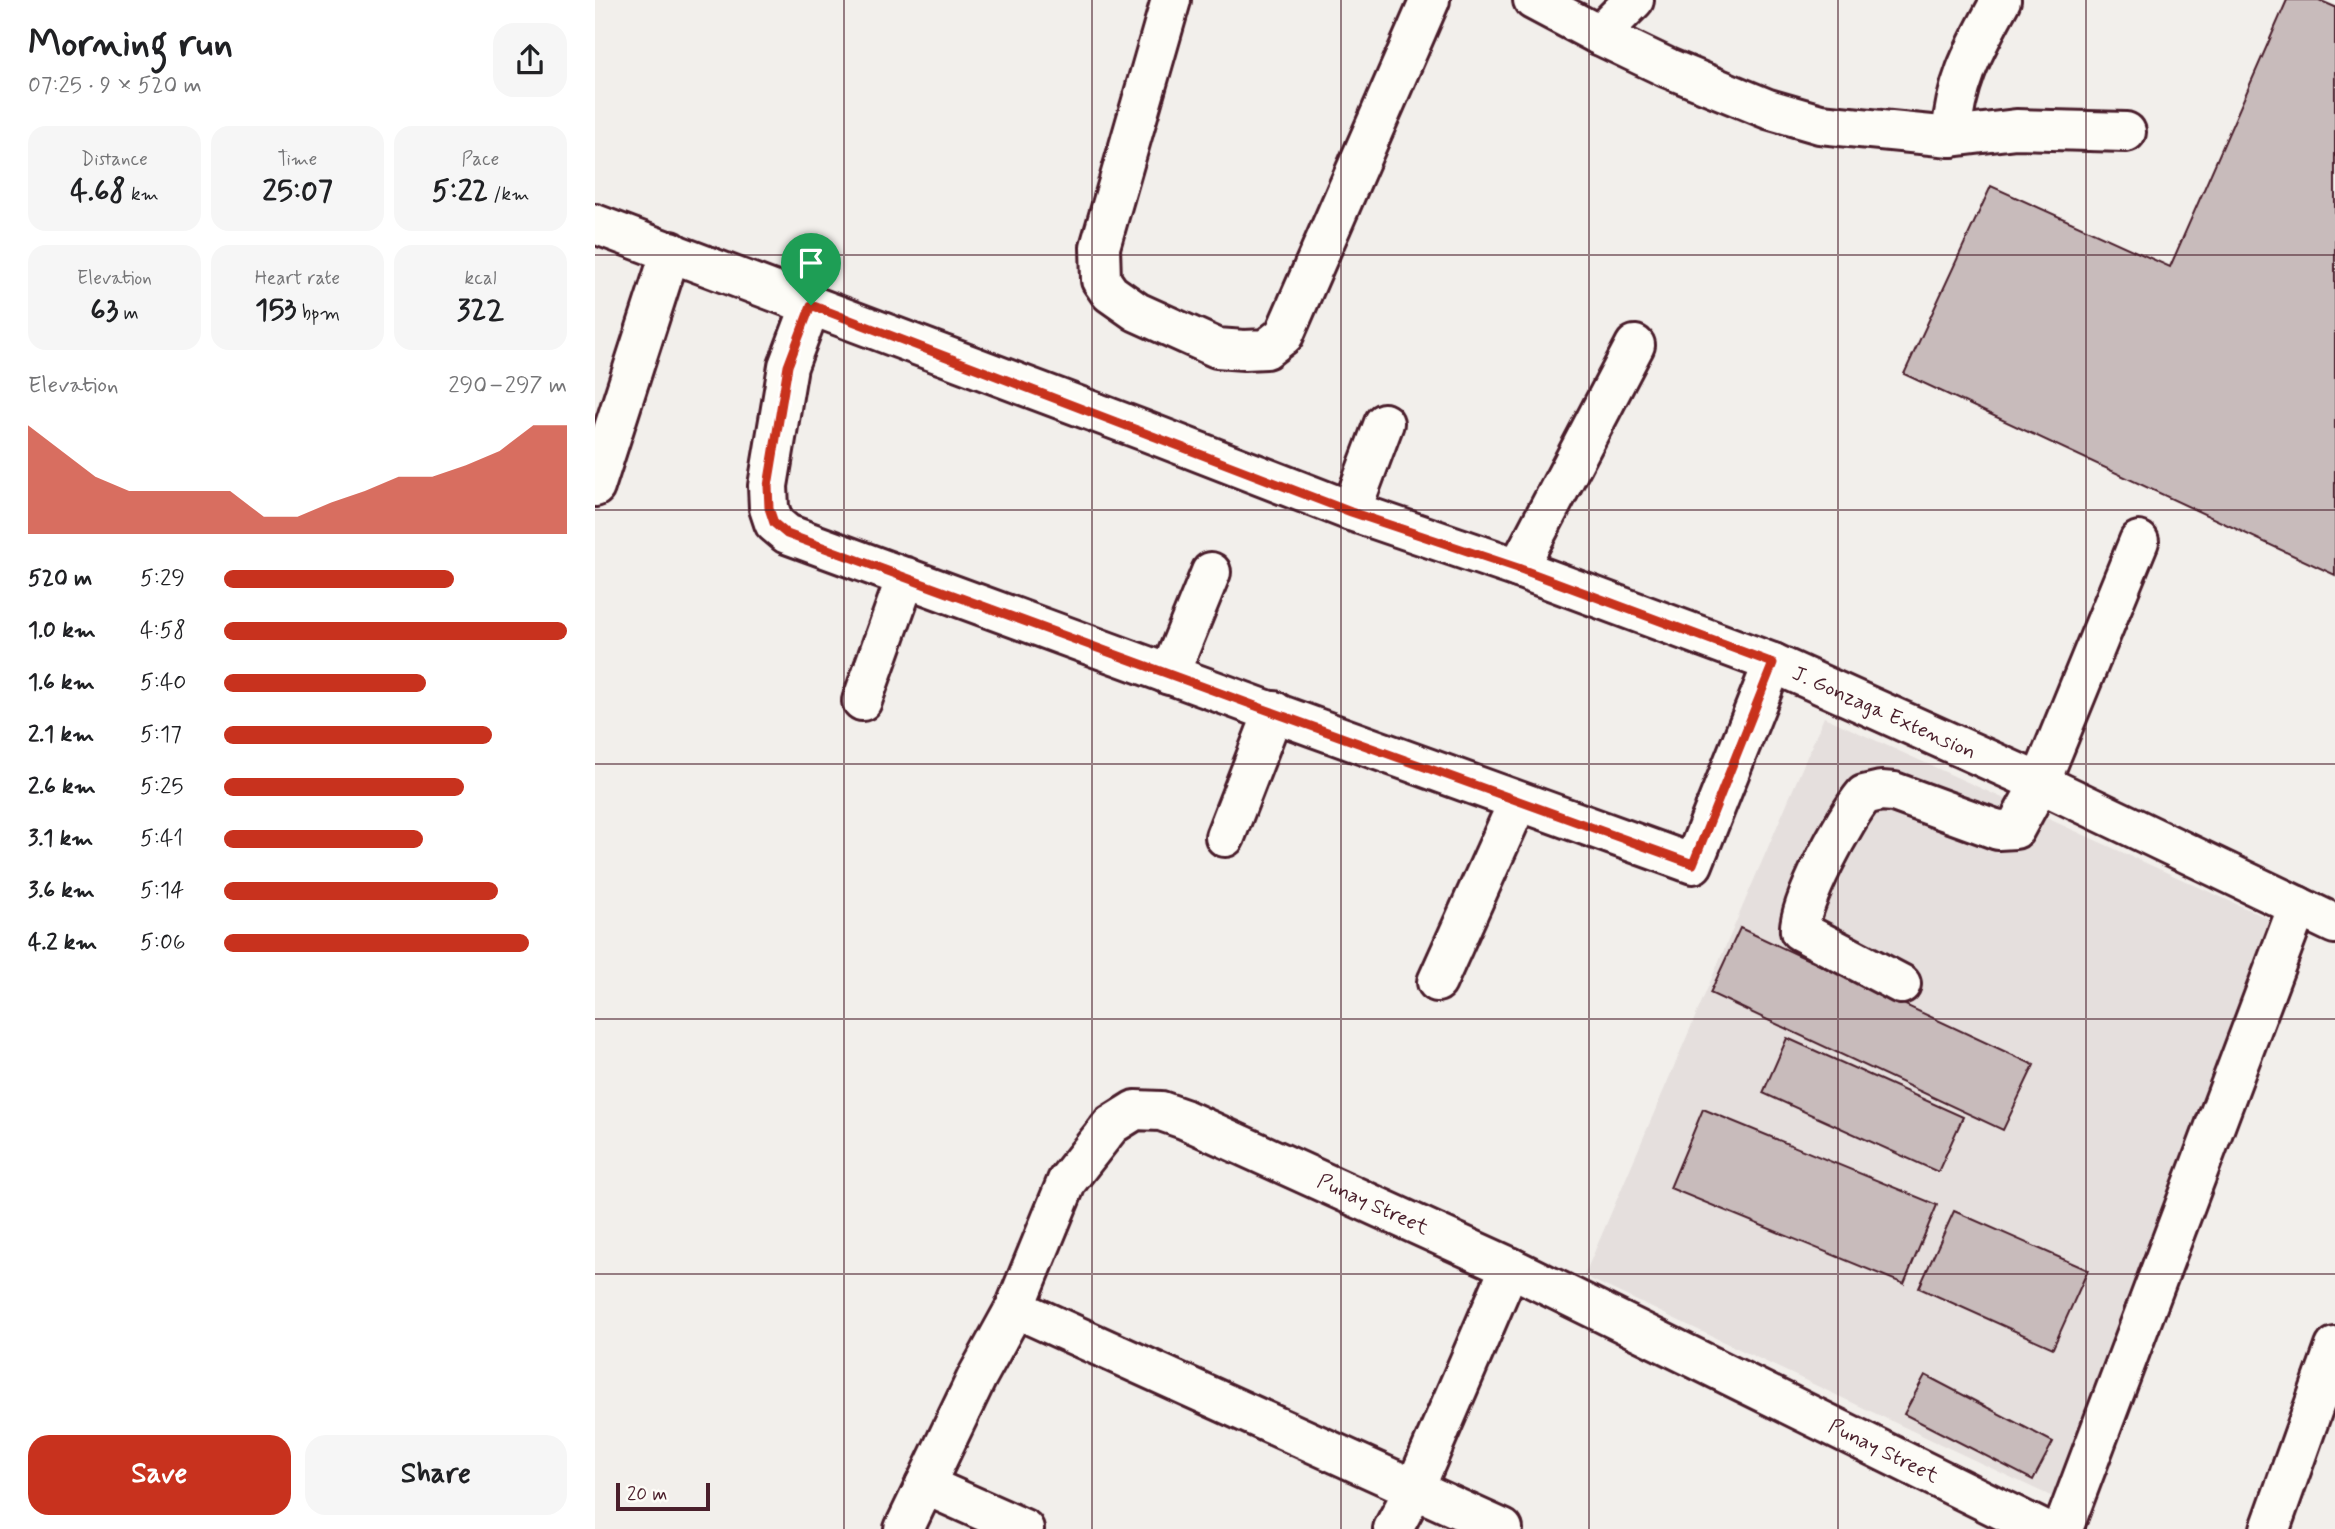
<!DOCTYPE html>
<meta charset="utf-8">
<style>
body{margin:0;font-family:Mynerve,sans-serif;background:#f6f6f6;color:#202124;height:100vh;display:flex;flex-direction:column;font-size:26px;white-space:nowrap}
*{box-sizing:border-box;margin:0}
p{font-size:23px;color:#757577}
.icon{flex:none;width:38px;height:38px;fill:none;stroke:currentColor;stroke-width:2;stroke-linecap:round;stroke-linejoin:round}
.map{position:relative;flex:1;overflow:hidden}
.side{display:flex;flex-direction:column;background:#fff;width:595px}
.side>*{flex:none}
.scale{position:absolute;left:21px;bottom:18px;width:94px;box-sizing:border-box;padding-left:7px;border:4px solid #4a1f2b;border-top:0;font-size:19px;line-height:24px;white-space:nowrap;color:#4a1f2b;-webkit-text-stroke:5px #fdfcf7;paint-order:stroke}
.pin{position:absolute;display:grid;place-items:center;width:60px;height:60px;color:#fff;margin:-72px -30px;border-radius:50% 50% 50% 0;rotate:-45deg;box-shadow:0 0 7px #0007}
.pin .icon{rotate:45deg}
.round{display:grid;place-items:center;flex:none;width:74px;height:74px;border-radius:21px;background:#f6f6f6}
.headline{display:flex;align-items:center;justify-content:space-between;height:119px;padding:0 28px}
h1{font-size:38px;font-weight:700;line-height:52px}
.metrics{display:grid;grid-template-columns:repeat(3,1fr);gap:10px;height:119px;padding:7px 28px}
.metrics div{display:grid;align-content:center;border-radius:18px;background:#f6f6f6;text-align:center}
.metrics b{font-size:30px;font-weight:700}
.metrics small{font-size:19px;font-weight:400}
.metrics p{font-size:19px}
.chart{height:196px;padding:14px 28px}
.chart p{display:flex;justify-content:space-between}
.chart svg{width:100%;height:126px;margin-top:7px;fill:#c8321e;opacity:.7}
.button{display:flex;gap:14px;margin-top:auto;padding:14px 28px}
.button a{flex:1;height:80px;border-radius:21px;background:#c8321e;color:#fff;font-size:28px;font-weight:700;line-height:80px;text-align:center}
.button a+a{background:#f6f6f6;color:#202124}
ul{padding:0 28px;list-style:none;font-size:23px}
li{display:grid;grid-template-columns:112px 84px 1fr;align-items:center;height:52px}
li i{height:18px;border-radius:9px;background:#c8321e}
main{display:flex;flex:1;min-height:0}
.map>svg:first-child{display:block}
.built{fill:#e5dfdd}
.building{fill:#c8bbbb;stroke:#4a1f2b;stroke-width:2}
.lines{fill:none;stroke-linecap:round;stroke-linejoin:round}
.minor-casing{stroke:#4a1f2b;stroke-width:44}
.minor{stroke:#fdfcf7;stroke-width:38}
.route-casing{stroke:#fff;stroke-width:14}
.route{stroke:#c8321e;stroke-width:9}
.grid{fill:none;stroke:#4a1f2b;stroke-width:2;stroke-opacity:0.55}
.labels{text-anchor:middle;dominant-baseline:central;stroke-width:5;stroke-linejoin:round;paint-order:stroke}
.street-label{font-size:21px;fill:#4a1f2b;stroke:#fdfcf7}
</style>
<main>
<section class="side">
<div class="headline"><div><h1>Morning run</h1><p>07:25 · 9 × 520 m</p></div><a class="round"><svg class="icon" aria-label="share" viewBox="0 0 24 24"><path d="M12 15V3M7 8l5-5 5 5M5 13v7h14v-7"/></svg></a></div>
<div class="metrics">
<div><p>Distance</p><b>4.68<small> km</small></b></div>
<div><p>Time</p><b>25:07</b></div>
<div><p>Pace</p><b>5:22<small> /km</small></b></div>
</div>
<div class="metrics">
<div><p>Elevation</p><b>63<small> m</small></b></div>
<div><p>Heart rate</p><b>153<small> bpm</small></b></div>
<div><p>kcal</p><b>322</b></div>
</div>
<div class="chart"><p><span>Elevation</span>290–297 m</p>
<svg viewBox="0 0 160 44" preserveAspectRatio="none"><path d="M0 44V6L10 15L20 24L30 29L40 29L50 29L60 29L70 38L80 38L90 33L100 29L110 24L120 24L130 20L140 15L150 6L160 6V44z"/></svg>
</div>
<ul>
<li><b>520 m</b>5:29<i style="width:67%"></i></li>
<li><b>1.0 km</b>4:58<i style="width:100%"></i></li>
<li><b>1.6 km</b>5:40<i style="width:59%"></i></li>
<li><b>2.1 km</b>5:17<i style="width:78%"></i></li>
<li><b>2.6 km</b>5:25<i style="width:70%"></i></li>
<li><b>3.1 km</b>5:41<i style="width:58%"></i></li>
<li><b>3.6 km</b>5:14<i style="width:80%"></i></li>
<li><b>4.2 km</b>5:06<i style="width:89%"></i></li>
</ul>
<div class="button"><a>Save</a><a>Share</a></div>
</section>
<div class="map">
<svg width="1740" height="1529" viewBox="0 0 1740 1529">
<rect width="100%" height="100%" fill="#f2efeb"/>
<filter id="ink" filterUnits="userSpaceOnUse"><feTurbulence type="fractalNoise" baseFrequency=".0143" numOctaves="2"/><feDisplacementMap in="SourceGraphic" scale="14" xChannelSelector="R" yChannelSelector="G"/><feConvolveMatrix kernelMatrix="1 2 1 2 8 2 1 2 1" color-interpolation-filters="sRGB"/></filter>
<g filter="url(#ink)">
<path class="built" d="M1229 717 1692 927 1462 1499 989 1276Z"/>
<path class="building" d="M1692 0H1724L1740 7V575L1309 374 1396 186 1575 267Z
M1145 928 1439 1065 1408 1130 1115 993Z
M1192 1038 1368 1117 1343 1172 1168 1093Z
M1108 1109 1342 1205 1309 1284 1075 1188Z
M1359 1211 1493 1270 1458 1348 1324 1288Z
M1330 1375 1458 1442 1438 1480 1309 1414Z"/>
<g class="lines">
<defs>
<g id="minor">
<path d="M576 0 505 247 506 280 515 293 542 312 622 348 649 350 671 349 689 335 835 0"/>
<path d="M938 0 1004 35"/>
<path d="M1039 0 1004 35 1073 68 1173 109 1225 124 1356 137 1421 129 1531 132"/>
<path d="M1356 137C1361 79 1379 50 1406 0"/>
<path id="s1" d="M0 224 550 431 756 511 923 568 1178 663 1445 783 1740 924"/>
<path d="M216 305 193 366 173 486 174 508 179 523 192 534C494 645 795 756 1098 864L1178 663"/>
<path d="M0 487 76 251"/>
<path d="M756 511 789 423"/>
<path d="M923 568 1040 345"/>
<path d="M574 675 616 572"/>
<path d="M267 701 311 577"/>
<path d="M630 837 679 711"/>
<path d="M842 982 923 802"/>
<path d="M1306 984 1205 931C1202 906 1251 816 1269 795L1286 791 1299 792 1403 830 1420 829 1445 783 1544 541"/>
<path d="M420 1308 908 1529"/>
<path d="M330 1485 429 1529"/>
<path id="s2" d="M309 1529 382 1377 420 1308 472 1181 516 1125 540 1110 566 1111 589 1119 915 1267 1446 1529"/>
<path d="M798 1529 820 1488 915 1267"/>
<path d="M1468 1529 1703 906"/>
<path d="M1675 1529 1740 1347"/>
</g>
</defs>
<use href="#minor" class="minor-casing"/>
<use href="#minor" class="minor"/>
</g>
</g>
<g class="lines" filter="url(#ink)">
<defs>
<path id="route" d="M216 305 756 512 923 568 1178 663 1098 864C795 756 494 645 192 534L179 523 174 508 173 486 193 366Z"/>
</defs>
<use href="#route" class="route-casing"/>
<use href="#route" class="route"/>
</g>
<path class="grid" d="M249 0V1529M497 0V1529M746 0V1529M994 0V1529M1243 0V1529M1491 0V1529M0 255H1740M0 510H1740M0 764H1740M0 1019H1740M0 1274H1740"/>
<g class="labels">
<g class="street-label">
<text stroke="none"><textPath href="#s1" startOffset="1379">J. Gonzaga Extension</textPath></text>
<text stroke="none"><textPath href="#s2" startOffset="742">Punay Street</textPath></text>
<text stroke="none"><textPath href="#s2" startOffset="1309">Punay Street</textPath></text>
</g>
</g>
</svg>
<div class="scale">20 m</div>
<div class="pin" style="left:216px;top:305px;background:#1e9e55"><svg class="icon" aria-label="arrive" viewBox="0 0 24 24"><path d="M6 21V4h12l-3 4 3 4H6"/></svg></div>
</div>
</main>
